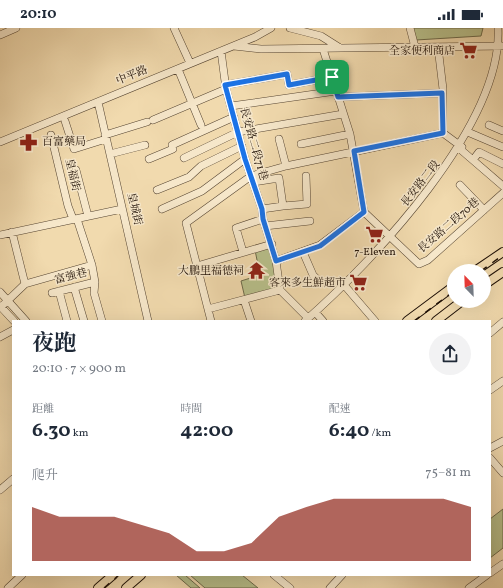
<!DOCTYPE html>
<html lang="zh-TW">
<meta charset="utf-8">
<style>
body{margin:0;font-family:Vollkorn,"Noto Serif TC",serif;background:#f2f2f3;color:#1f2937;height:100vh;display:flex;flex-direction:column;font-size:15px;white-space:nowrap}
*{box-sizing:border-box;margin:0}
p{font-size:13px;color:#747a83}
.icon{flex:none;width:22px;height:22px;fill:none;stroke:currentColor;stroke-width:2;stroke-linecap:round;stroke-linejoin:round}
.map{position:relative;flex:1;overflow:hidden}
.side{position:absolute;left:12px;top:292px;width:479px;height:256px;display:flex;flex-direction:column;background:#fff;border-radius:0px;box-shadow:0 4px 16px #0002}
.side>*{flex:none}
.needle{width:26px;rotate:337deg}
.controls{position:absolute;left:447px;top:236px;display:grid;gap:8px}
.controls a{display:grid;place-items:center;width:44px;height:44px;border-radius:50%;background:#fff;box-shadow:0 4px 16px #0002;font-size:20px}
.pin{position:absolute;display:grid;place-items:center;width:34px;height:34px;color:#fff;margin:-17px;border-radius:8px;box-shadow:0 2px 6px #0006}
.round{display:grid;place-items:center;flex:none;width:42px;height:42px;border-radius:21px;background:#f2f2f3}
.head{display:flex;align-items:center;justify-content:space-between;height:68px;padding:0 20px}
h1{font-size:22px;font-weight:700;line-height:30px}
.metrics{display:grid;grid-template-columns:repeat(3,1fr);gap:6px;height:68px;padding:4px 20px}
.metrics div{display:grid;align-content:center}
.metrics b{font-size:20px;font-weight:700}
.metrics small{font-size:11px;font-weight:400}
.metrics p{font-size:11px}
.chart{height:112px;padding:8px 20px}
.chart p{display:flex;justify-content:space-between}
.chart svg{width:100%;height:72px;margin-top:4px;fill:#8f2418;opacity:.7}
.status{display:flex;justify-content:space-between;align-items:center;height:28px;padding:0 20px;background:#fff;direction:ltr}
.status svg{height:11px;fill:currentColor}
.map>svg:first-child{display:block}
.green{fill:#b8c08b;stroke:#6d6a4a}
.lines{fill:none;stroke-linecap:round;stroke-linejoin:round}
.minor-casing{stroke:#564532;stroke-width:8}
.major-casing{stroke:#221308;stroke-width:10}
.minor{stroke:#f6e7ca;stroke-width:7}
.major{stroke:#f1daae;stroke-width:8}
.rail{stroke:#221308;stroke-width:1.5;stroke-dasharray:7 7;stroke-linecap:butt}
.route-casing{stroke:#fff;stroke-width:8}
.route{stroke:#1a73e8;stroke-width:5}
.labels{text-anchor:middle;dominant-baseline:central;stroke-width:3;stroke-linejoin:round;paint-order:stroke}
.poi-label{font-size:11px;fill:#221308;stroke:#f6e7ca;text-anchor:end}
.street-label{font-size:11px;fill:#221308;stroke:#f6e7ca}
</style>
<div class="status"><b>20:10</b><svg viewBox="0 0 49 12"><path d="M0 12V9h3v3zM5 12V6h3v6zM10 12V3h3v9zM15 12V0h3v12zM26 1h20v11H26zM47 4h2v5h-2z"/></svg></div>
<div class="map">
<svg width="503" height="560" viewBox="0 0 503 560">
<rect width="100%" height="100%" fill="#f1daae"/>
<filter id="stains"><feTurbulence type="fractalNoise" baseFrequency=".005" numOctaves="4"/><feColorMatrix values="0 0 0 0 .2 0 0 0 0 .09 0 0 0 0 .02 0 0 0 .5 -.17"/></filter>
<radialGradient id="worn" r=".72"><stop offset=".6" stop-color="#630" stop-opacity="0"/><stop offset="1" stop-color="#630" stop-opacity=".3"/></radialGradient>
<path class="green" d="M411 0H483L481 8 416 12Z
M271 218 279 260 245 270 241 253 260 247 255 222Z
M503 481V520L490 530V491Z
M176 547H185L200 560H191Z
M190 547H242L258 560H205Z"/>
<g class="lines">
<defs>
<path id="minor" d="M174 0 190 35
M290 0 321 8 340 20
M410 0 415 19
M0 7 16 0
M234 18 261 21 503 18
M438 19 443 61V105
M323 21 350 106 364 184 419 236 428 232 503 165
M221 23 226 61 245 131 262 181 263 191 276 233 280 262 308 290
M178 41 201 97
M225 57 287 46 289 57 332 49
M338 69 442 65
M98 74 148 293
M231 78 336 63
M153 92 226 61
M65 93 74 121 106 111
M489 97 503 103
M470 105 503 119
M51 107 68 178 73 191
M105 107 147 94
M279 111 286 138
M0 114 255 9 271 0
M301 116 350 106
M460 121 503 158
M110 126 145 117
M184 130 238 104 343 86
M149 131 173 121 172 117 234 89
M473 132 479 124 503 136
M76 142 88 188
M253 154 279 150 283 178 262 181
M460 157 484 182
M157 162 189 149 201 138 242 118
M283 178 307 176 306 148
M162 181 202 163 245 131
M77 191 92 237 95 254 94 265 102 293
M265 198 310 193
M12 204 25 256
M0 207 122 181
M243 224 236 200 263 191
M303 224 313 247 318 252
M276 233 320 217 364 184
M197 238 272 216
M345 258 375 293
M74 259 84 293
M59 263 67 293
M0 264 26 293
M52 265 95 254
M244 272 251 293
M0 278 14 293
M1 279 25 256 92 237
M208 281 280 262
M315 284 323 293
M211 293 186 195 251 148 286 138 443 105 462 119
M305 293C372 234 503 97 498 0
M490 305 503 294
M0 309 13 302
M490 362 503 353
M490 420 503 413
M490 430 503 445
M0 462 13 451
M490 545 503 536
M274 547 290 560
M8 560 22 547
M330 560 342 547
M469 560 487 547"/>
<path id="major" d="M475 243 503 224
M484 257 503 244
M407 293 454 258
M436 293 462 273
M98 560 113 547
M126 560 141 547"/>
</defs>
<use href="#minor" class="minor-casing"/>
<use href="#major" class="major-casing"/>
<use href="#minor" class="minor"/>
<use href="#major" class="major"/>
<path class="rail" d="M481 243 503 227
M414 293 454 263
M104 560 119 547"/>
</g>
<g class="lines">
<defs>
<path id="route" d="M287 46 289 57 332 49 338 69 442 65 443 105 354 123 364 184 320 218 276 233 263 191 262 181 245 131 225 57Z"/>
</defs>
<use href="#route" class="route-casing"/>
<use href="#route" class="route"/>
</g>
<defs>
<symbol id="supermarket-bare" viewBox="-9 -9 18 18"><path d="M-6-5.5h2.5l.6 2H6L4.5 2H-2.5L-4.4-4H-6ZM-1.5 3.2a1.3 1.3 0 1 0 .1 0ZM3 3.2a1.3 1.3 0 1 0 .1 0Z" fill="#8f2418" stroke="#f6e7ca" stroke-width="2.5" paint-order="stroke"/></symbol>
<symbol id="pharmacy-bare" viewBox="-9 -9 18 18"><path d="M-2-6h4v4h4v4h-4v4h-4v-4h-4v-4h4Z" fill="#8f2418" stroke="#f6e7ca" stroke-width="2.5" paint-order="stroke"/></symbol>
<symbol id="temple-bare" viewBox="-9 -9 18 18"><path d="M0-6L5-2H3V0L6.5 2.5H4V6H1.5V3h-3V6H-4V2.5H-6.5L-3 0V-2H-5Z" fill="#8f2418" stroke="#f6e7ca" stroke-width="2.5" paint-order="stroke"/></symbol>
</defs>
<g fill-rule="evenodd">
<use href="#supermarket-bare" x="456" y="10" width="25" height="25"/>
<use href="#pharmacy-bare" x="16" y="102" width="25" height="25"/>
<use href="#supermarket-bare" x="362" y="194" width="25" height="25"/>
<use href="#temple-bare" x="244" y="230" width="25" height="25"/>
<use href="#supermarket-bare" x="346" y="242" width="25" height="25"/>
</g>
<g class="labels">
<g class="poi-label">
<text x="455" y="23">全家便利商店</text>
<text x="42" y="114" text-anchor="start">百富藥局</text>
<text x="375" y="224" text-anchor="middle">7-Eleven</text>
<text x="244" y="243">大鵬里福德祠</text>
<text x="346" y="255">客來多生鮮超市</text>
</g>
<g class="street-label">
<text transform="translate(132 48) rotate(-22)">中平路</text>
<text transform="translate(253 116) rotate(74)">長安路二段71巷</text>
<text transform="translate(72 147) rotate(77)">皇福街</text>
<text transform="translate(421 156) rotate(-52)">長安路二段</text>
<text transform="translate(134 181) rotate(77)">皇城街</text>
<text transform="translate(449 198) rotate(-41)">長安路二段70巷</text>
<text transform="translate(71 249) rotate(-14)">富強巷</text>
</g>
</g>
<rect width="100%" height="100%" filter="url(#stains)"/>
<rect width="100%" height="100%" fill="url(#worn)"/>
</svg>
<div class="controls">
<a><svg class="needle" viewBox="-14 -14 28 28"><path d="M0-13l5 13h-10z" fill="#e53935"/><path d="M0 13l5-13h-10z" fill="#747a83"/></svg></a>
</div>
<div class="pin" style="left:332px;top:49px;background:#1e9e55"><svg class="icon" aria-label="arrive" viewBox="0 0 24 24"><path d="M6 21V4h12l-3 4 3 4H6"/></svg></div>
<section class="side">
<div class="head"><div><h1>夜跑</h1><p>20:10 · 7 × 900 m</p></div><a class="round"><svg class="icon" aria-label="share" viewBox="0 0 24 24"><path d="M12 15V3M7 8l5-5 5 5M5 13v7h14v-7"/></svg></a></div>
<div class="metrics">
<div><p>距離</p><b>6.30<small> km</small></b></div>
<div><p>時間</p><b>42:00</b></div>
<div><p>配速</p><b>6:40<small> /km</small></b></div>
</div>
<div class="chart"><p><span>爬升</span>75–81 m</p>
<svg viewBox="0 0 160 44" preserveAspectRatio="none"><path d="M0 44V11L10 17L20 17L30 17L40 22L50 27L60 38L70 38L80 33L90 17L100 11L110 6L120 6L130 6L140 6L150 6L160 11V44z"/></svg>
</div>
</section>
</div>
